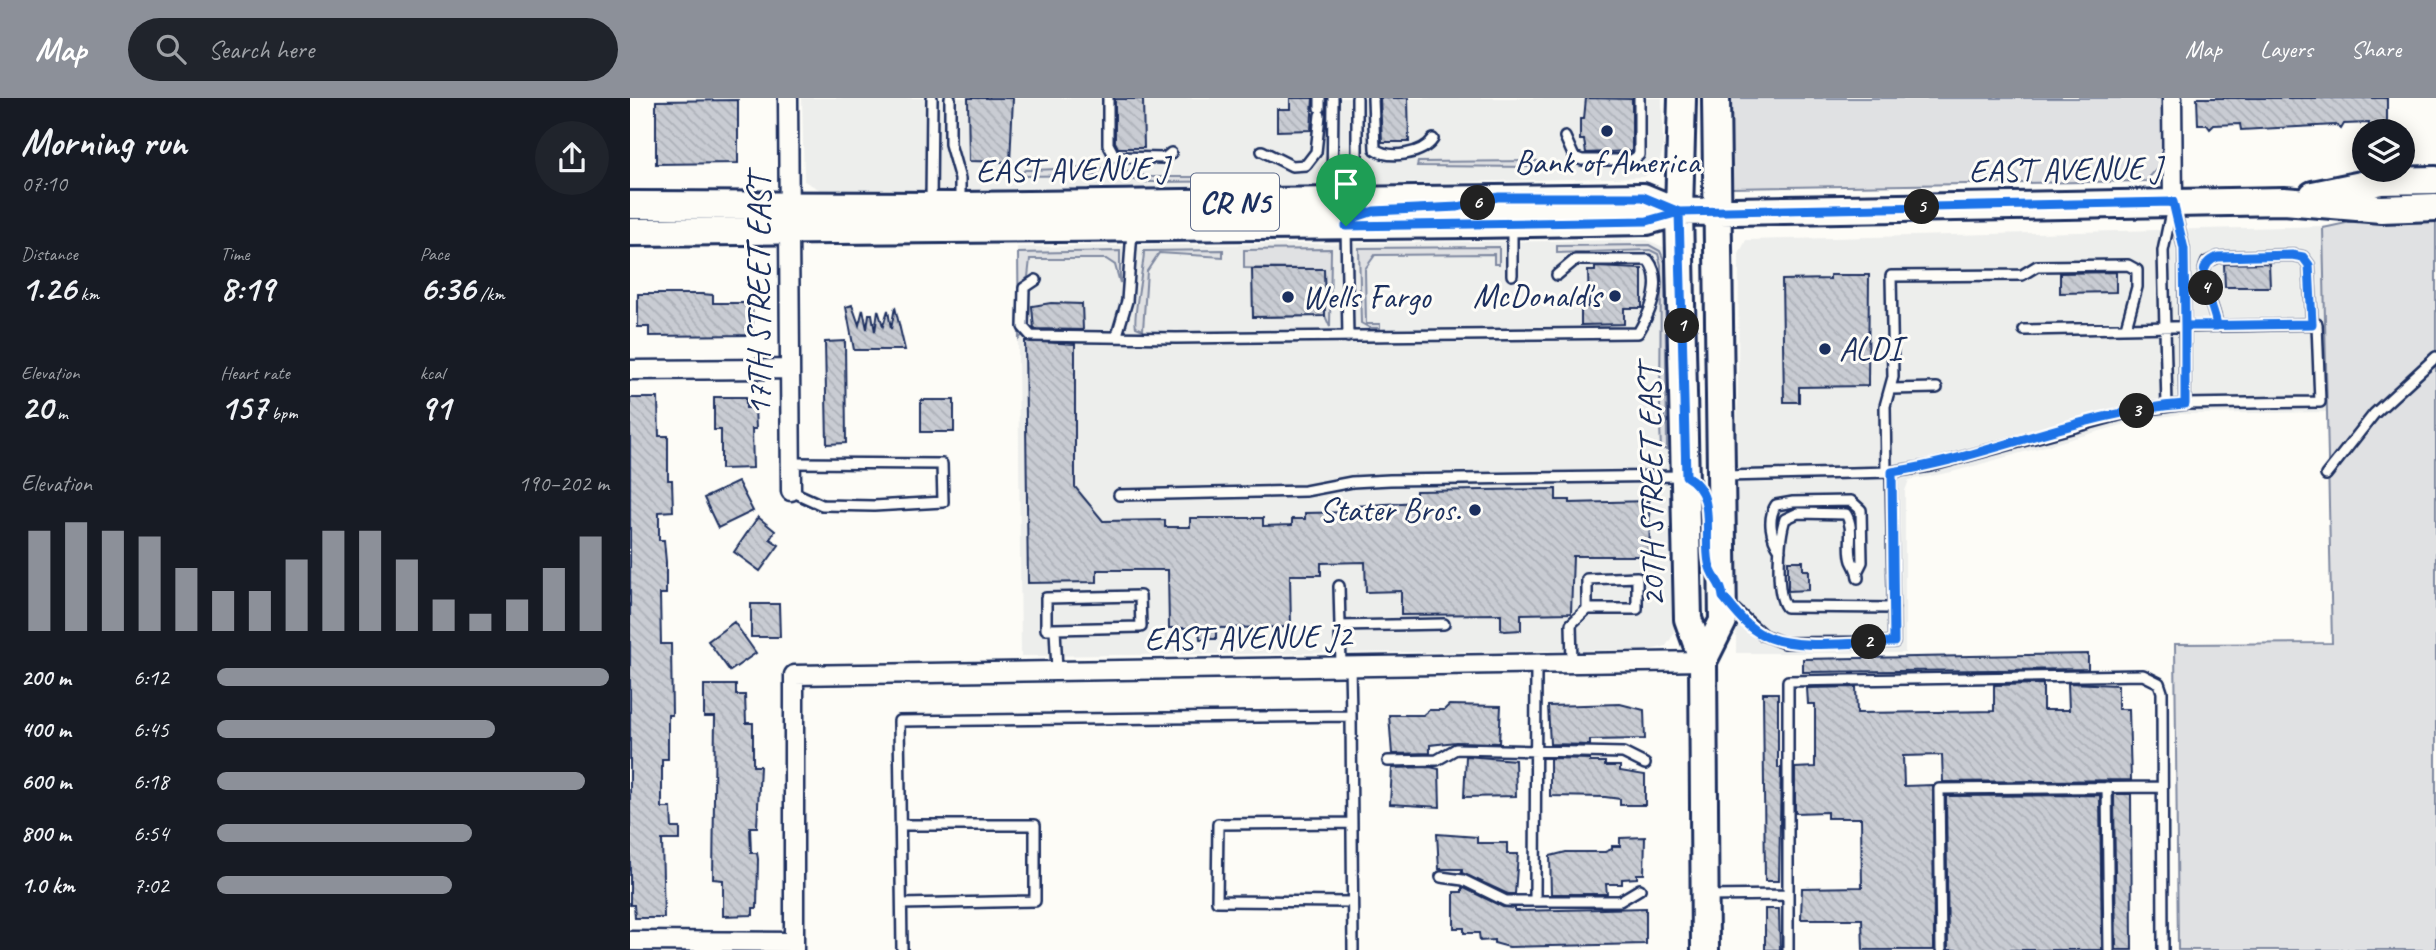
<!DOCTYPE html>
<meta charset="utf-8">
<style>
body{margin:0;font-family:Caveat,sans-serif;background:#20242c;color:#f1f3f6;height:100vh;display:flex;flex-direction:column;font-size:26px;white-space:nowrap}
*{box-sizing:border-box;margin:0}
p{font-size:23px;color:#9ea1a6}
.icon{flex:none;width:38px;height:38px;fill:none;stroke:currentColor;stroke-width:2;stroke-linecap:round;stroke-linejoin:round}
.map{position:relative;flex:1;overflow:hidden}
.sheet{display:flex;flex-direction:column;background:#171b24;width:630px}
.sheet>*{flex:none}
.tools{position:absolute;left:1722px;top:21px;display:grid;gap:14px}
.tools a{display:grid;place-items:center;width:63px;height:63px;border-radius:50%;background:#171b24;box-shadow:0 4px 18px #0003;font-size:35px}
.pin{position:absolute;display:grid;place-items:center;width:60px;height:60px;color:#fff;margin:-72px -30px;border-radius:50% 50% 50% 0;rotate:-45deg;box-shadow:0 0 7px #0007}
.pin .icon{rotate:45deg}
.km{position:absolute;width:35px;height:35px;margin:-18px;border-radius:50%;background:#222;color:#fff;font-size:19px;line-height:35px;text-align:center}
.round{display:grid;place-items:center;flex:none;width:74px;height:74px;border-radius:37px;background:#20242c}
.head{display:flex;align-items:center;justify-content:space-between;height:119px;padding:0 21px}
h1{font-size:38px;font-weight:700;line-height:52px}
.metrics{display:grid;grid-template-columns:repeat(3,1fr);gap:10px;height:119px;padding:7px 21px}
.metrics div{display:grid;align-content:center}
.metrics b{font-size:35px;font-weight:700}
.metrics small{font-size:19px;font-weight:400}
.metrics p{font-size:19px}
.chart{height:196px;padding:14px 21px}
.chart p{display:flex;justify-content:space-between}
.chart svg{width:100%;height:126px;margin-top:7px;stroke:#8c9099;stroke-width:6}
ul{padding:0 21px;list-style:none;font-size:23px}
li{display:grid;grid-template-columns:112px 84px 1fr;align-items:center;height:52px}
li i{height:18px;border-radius:9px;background:#8c9099}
header{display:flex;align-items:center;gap:42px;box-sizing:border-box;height:98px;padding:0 35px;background:#8c9099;color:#fff}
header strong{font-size:33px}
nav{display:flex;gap:38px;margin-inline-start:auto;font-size:24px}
.search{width:490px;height:63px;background:#20242c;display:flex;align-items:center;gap:18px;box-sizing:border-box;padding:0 24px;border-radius:38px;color:#9ea1a6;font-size:26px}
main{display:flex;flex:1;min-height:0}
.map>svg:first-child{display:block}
.built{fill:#edeeec}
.grass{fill:#e0e1e3;stroke:#7e88a0;stroke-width:2}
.building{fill:url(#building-back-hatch);stroke:#1b2f5e;stroke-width:2}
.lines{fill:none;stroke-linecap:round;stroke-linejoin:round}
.lane-casing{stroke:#1b2f5e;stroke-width:14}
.street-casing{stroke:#1b2f5e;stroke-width:23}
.primary-casing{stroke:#1b2f5e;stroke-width:32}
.lane{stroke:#fdfcf7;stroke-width:9}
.street{stroke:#fdfcf7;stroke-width:18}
.primary{stroke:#fdfcf7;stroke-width:26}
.route-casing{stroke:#fff;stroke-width:14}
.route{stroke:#1a73e8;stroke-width:9}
.poi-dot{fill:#1b2f5e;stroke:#fdfcf7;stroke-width:2.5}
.labels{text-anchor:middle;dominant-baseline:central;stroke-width:6;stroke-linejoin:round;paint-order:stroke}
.shield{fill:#fdfcf7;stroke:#5f6c8c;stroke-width:2}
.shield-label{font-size:32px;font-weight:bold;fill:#1b2f5e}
.poi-label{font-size:33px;fill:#1b2f5e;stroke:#fdfcf7;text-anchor:end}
.street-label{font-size:33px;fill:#1b2f5e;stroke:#fdfcf7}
</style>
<header>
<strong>Map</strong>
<div class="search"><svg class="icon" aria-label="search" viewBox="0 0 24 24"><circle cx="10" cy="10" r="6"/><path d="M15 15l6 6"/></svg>Search here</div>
<nav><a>Map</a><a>Layers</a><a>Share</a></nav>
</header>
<main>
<section class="sheet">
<div class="head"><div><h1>Morning run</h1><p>07:10</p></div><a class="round"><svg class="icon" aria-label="share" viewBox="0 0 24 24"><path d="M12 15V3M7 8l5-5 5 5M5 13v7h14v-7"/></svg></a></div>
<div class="metrics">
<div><p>Distance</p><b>1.26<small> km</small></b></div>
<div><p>Time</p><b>8:19</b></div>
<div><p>Pace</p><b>6:36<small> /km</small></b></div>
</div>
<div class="metrics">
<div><p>Elevation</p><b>20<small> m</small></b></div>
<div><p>Heart rate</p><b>157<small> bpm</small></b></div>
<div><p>kcal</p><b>91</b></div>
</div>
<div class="chart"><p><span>Elevation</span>190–202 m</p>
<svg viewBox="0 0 160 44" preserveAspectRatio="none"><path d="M5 44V9M15 44V6M25 44V9M35 44V11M45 44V22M55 44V30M65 44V30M75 44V19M85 44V9M95 44V9M105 44V19M115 44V33M125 44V38M135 44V33M145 44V22M155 44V11"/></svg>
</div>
<ul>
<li><b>200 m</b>6:12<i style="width:100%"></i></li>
<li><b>400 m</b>6:45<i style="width:71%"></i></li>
<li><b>600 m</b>6:18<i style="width:94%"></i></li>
<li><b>800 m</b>6:54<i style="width:65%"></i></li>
<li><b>1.0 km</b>7:02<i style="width:60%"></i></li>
</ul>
</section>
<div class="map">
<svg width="1806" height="852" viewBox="0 0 1806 852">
<defs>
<pattern id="building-back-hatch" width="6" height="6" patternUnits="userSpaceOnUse" patternTransform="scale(1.75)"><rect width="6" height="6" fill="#c9ccd3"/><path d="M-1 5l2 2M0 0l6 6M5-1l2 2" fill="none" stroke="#acb0b8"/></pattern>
</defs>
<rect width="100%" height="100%" fill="#fdfcf7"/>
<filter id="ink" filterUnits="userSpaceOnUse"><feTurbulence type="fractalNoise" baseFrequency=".0143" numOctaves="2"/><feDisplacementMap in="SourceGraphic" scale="14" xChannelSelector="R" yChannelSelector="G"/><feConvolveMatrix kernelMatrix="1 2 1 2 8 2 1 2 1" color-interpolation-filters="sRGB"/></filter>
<g filter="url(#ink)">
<path class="built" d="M172 0H1032L1033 51 1028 69 1014 79 686 88 196 95 174 83Z
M1695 128 1702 314 1550 316 1506 323 1322 374 1279 382 1275 393V555H1106L1109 156 1116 142Z
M1017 142 1038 151 1043 167 1044 536 1036 548 1020 552 391 558 387 149Z"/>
<path class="grass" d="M1100 0H1533L1534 63 1516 83 1101 90Z
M913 63 918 69 787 68 788 64Z
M395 72C433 72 482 64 517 79V84L474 77 389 78Z
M520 79H642V83L520 84Z
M1762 115H1806V852H1548L1545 546 1702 545 1693 130Z
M1019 147 1030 153 1035 164 1037 351H1031L1030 327 1034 326V318L1030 316 1031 167 1028 156 1020 152 927 155V148Z
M869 149V166H864V156L745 157 735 171 736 226H750V230H740L731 225 729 150Z
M701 151 700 229 695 218 694 171 614 170V152Z
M593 152V159L529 155 517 173 513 232 506 229C502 221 514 169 514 153Z
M490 153V185L485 167 476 161H400L398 179 390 188 393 236 389 241 388 155Z"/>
<path class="building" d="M338 0H383L380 64 339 63Z
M660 0H683L681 32 647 33V11H660Z
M750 0H778L779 44H752Z
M956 0 1002 1V53L956 55 954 42H950V21H954Z
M1567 0H1757V33H1739V25L1714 26 1711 31 1706 27 1611 32 1610 26 1584 27 1580 31 1577 27H1568Z
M485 1H513L514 50H488L485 44Z
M108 2V65L26 66V3Z
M1639 165 1640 189H1595L1594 166Z
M965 169 1012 171V210H994V226L951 227V209H959L958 173H965Z
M622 171H694L695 218 623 219Z
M1486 174V194L1430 195V175Z
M1200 177H1239L1238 288 1169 289V304H1154L1152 182 1200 181Z
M8 196H72L83 197V205H122L123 237 19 238V229H8Z
M421 205 452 206 453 232 404 231 402 208Z
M222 207 229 227 233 211 237 231 239 216H242L245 234 248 212 253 228 258 212 261 231 265 209 275 252H224L216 209Z
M215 243 216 345 197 346 195 244Z
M395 243 445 246V389L473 423 535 422V429H560V420H633V428L662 427V421H675V415L726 414V408L786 404V393L926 391V402H940V405L1019 403 1020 458H943L941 515 891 516V532L875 533 871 532V516L771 517V493L736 494 735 464 691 465V477H660L661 529 586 530V541H570L569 530H539L538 472H467V484L398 485Z
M84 299H116V310H125L126 331H122L123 370 91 371V332H84Z
M0 300H28L29 338H38V382H42L43 413 29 414V442H34L36 464V496H30L31 546H41L42 617H38V661H32V710H41L42 730H50V742H32L34 820H5L4 807H0Z
M291 302H324V334H291Z
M108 384 123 413 88 430 74 400Z
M128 419 145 433 140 441 149 447 130 473 104 454Z
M1158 463H1173V472H1179V492L1158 493Z
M121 506H149L150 539H121Z
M104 524 126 555 100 573 78 543Z
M1458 556V571L1173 574V561Z
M1438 585 1488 587V611H1499L1501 682 1313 684 1312 657 1273 658 1274 688 1303 687 1304 852H1233L1232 821H1171L1172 790 1232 789 1231 720H1197V714L1165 715V670L1185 669V606H1178L1177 590 1226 589 1227 615 1307 614 1364 613V587L1413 586V612H1439Z
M74 587H106V597H115L116 625H123V668H130L127 729H120L121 755H127L128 761 127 810H123V817L93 818V782L83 781 85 619H74Z
M1133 595H1148V670H1151L1149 783H1135Z
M990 606 1014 612 1015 641 960 642V647L920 646 918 608Z
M819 607 871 608 869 645 826 644 800 647V655L762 656 759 617H793L799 612H814Z
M836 658 885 662 886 698 834 699Z
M920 660 960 661V664H975V668H990V673L1015 677V707H990V701L975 699 920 698Z
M800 669 809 671 810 709 760 706 762 670Z
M1484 696H1501L1502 852H1486Z
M1470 697 1472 852H1318L1316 698Z
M807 736 847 739V745H877V756H888L885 796H878L832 775V771H809Z
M1015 739 1014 776H1007V780L992 781V786H976L977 796H921L920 758 936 754H975L982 751V748H990V740Z
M832 789 873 809 885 810V813L1016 810V846L879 849 864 845V842L850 843 849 835H834V830H824V794H832Z
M1135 811H1149L1150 852H1135Z"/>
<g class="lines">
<defs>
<path id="lane" d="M320 0V46L330 81V106
M478 0V46L485 59 535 60 541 55
M690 0V10
M727 0V100
M743 0 745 51C760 62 793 56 803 41
M935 39 944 59 952 62H1002L1009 57V0
M632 53 662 68 676 67 686 54 690 17
M702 100 703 0
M301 107 302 0
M1544 109 1554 151 1555 306
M716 129 718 239
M882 177V126
M406 182 394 190 393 229 401 238 546 240 1008 235C1020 215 1035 184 1018 162H945L927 177
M1587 228C1585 207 1567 184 1577 164L1588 159 1662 157 1673 159 1679 167 1682 226
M487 237 497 203 502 133
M1260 291 1307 290
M1537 308 1533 153 1542 109
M160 365 312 366 313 404 244 408 192 407 161 393
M1256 374 1255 308 1263 279 1261 178 1392 177 1407 168 1498 167 1507 172V189L1496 229
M1696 377 1744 316 1806 259
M1094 378 1261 374 1300 368 1504 313 1555 306 1690 304 1687 226 1394 232
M489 397 675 393 722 384 760 382 1053 378
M1150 452C1141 439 1137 421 1146 407L1163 404 1221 403 1231 412 1232 464 1228 472
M1228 480C1228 472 1225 470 1222 463 1217 448 1225 431 1216 416L1168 415 1155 421C1149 438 1145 495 1156 509L1264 510
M709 488 711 567
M1099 506 1133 537 1154 545 1264 544 1261 374
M710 528 814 526
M425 531H416V500L510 498 511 529 425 531 427 572
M942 564 941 526 957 511H1007V479L957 481V511
M721 618 723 852
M758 663 807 662 826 651 993 655 1015 666
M1477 689 1479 852
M722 725 588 726 587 803 722 804
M270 727H405V803L272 806
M811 779 833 782 876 803H990L1010 791
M1076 798 1158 797
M905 803 906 566
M272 852 269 623 721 618 720 567
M1158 852V583L1513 577 1529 585 1532 594 1533 852
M1311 852 1309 691 1532 689"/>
<path id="street" d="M158 0 161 393
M1542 0 1543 104
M0 272 159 271
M0 843 164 844
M164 852V577L1073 563"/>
<path id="primary" d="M1052 0 1049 114 1058 521 1073 563 1075 852
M1683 97 1751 83 1806 82
M0 107 330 108 1013 99 1049 114
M0 134 844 126 1017 123 1049 114 1654 103 1751 111 1806 109
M1073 563 1093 523 1086 0"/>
</defs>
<use href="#lane" class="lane-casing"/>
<use href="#street" class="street-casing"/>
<use href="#primary" class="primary-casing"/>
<use href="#lane" class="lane"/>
<use href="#street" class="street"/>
<use href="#primary" class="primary"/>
</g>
</g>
<g class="lines" filter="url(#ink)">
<defs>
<path id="route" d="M716 128 1017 123 1049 114 1056 378C1088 396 1073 434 1079 465 1081 480 1092 484 1093 499 1105 513 1116 529 1133 537 1163 553 1228 544 1264 544L1262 374C1360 359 1455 313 1555 306V228L1682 226 1679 167 1673 159 1662 157 1588 159C1558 167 1585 207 1587 228H1555L1554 151 1543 104 1049 114 1013 99H868L828 109 744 113 720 121 716 128"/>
</defs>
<use href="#route" class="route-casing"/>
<use href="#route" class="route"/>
</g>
<g class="poi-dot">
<circle cx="977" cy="33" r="7"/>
<circle cx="985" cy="198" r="7"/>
<circle cx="658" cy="199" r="7"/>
<circle cx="1195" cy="251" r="7"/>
<circle cx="845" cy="412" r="7"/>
</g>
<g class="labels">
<rect class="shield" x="561" y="75.5" width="88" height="57" rx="5"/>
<g class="shield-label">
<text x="605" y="104">CR N5</text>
</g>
<g class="poi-label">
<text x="977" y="64" text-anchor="middle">Bank of America</text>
<text x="971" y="198">McDonald's</text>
<text x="672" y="199" text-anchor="start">Wells Fargo</text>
<text x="1209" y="251" text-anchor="start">ALDI</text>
<text x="831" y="412">Stater Bros.</text>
</g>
<g class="street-label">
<text transform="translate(442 71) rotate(-1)">EAST AVENUE J</text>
<text transform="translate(1435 71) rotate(-1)">EAST AVENUE J</text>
<text transform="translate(129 197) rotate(-90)">17TH STREET EAST</text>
<text transform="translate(1021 388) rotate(-91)">20TH STREET EAST</text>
<text transform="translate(618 539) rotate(-1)">EAST AVENUE J2</text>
</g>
</g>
</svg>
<div class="tools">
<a><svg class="icon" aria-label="layers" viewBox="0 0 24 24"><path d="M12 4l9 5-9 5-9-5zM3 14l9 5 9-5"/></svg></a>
</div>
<div class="pin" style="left:716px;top:128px;background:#1e9e55"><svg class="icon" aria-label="arrive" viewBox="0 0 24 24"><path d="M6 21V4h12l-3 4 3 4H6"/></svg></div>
<b class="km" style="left:1052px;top:228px">1</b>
<b class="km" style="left:1239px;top:544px">2</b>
<b class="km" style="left:1507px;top:313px">3</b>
<b class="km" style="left:1576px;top:190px">4</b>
<b class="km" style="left:1292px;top:109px">5</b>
<b class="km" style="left:848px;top:105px">6</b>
</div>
</main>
